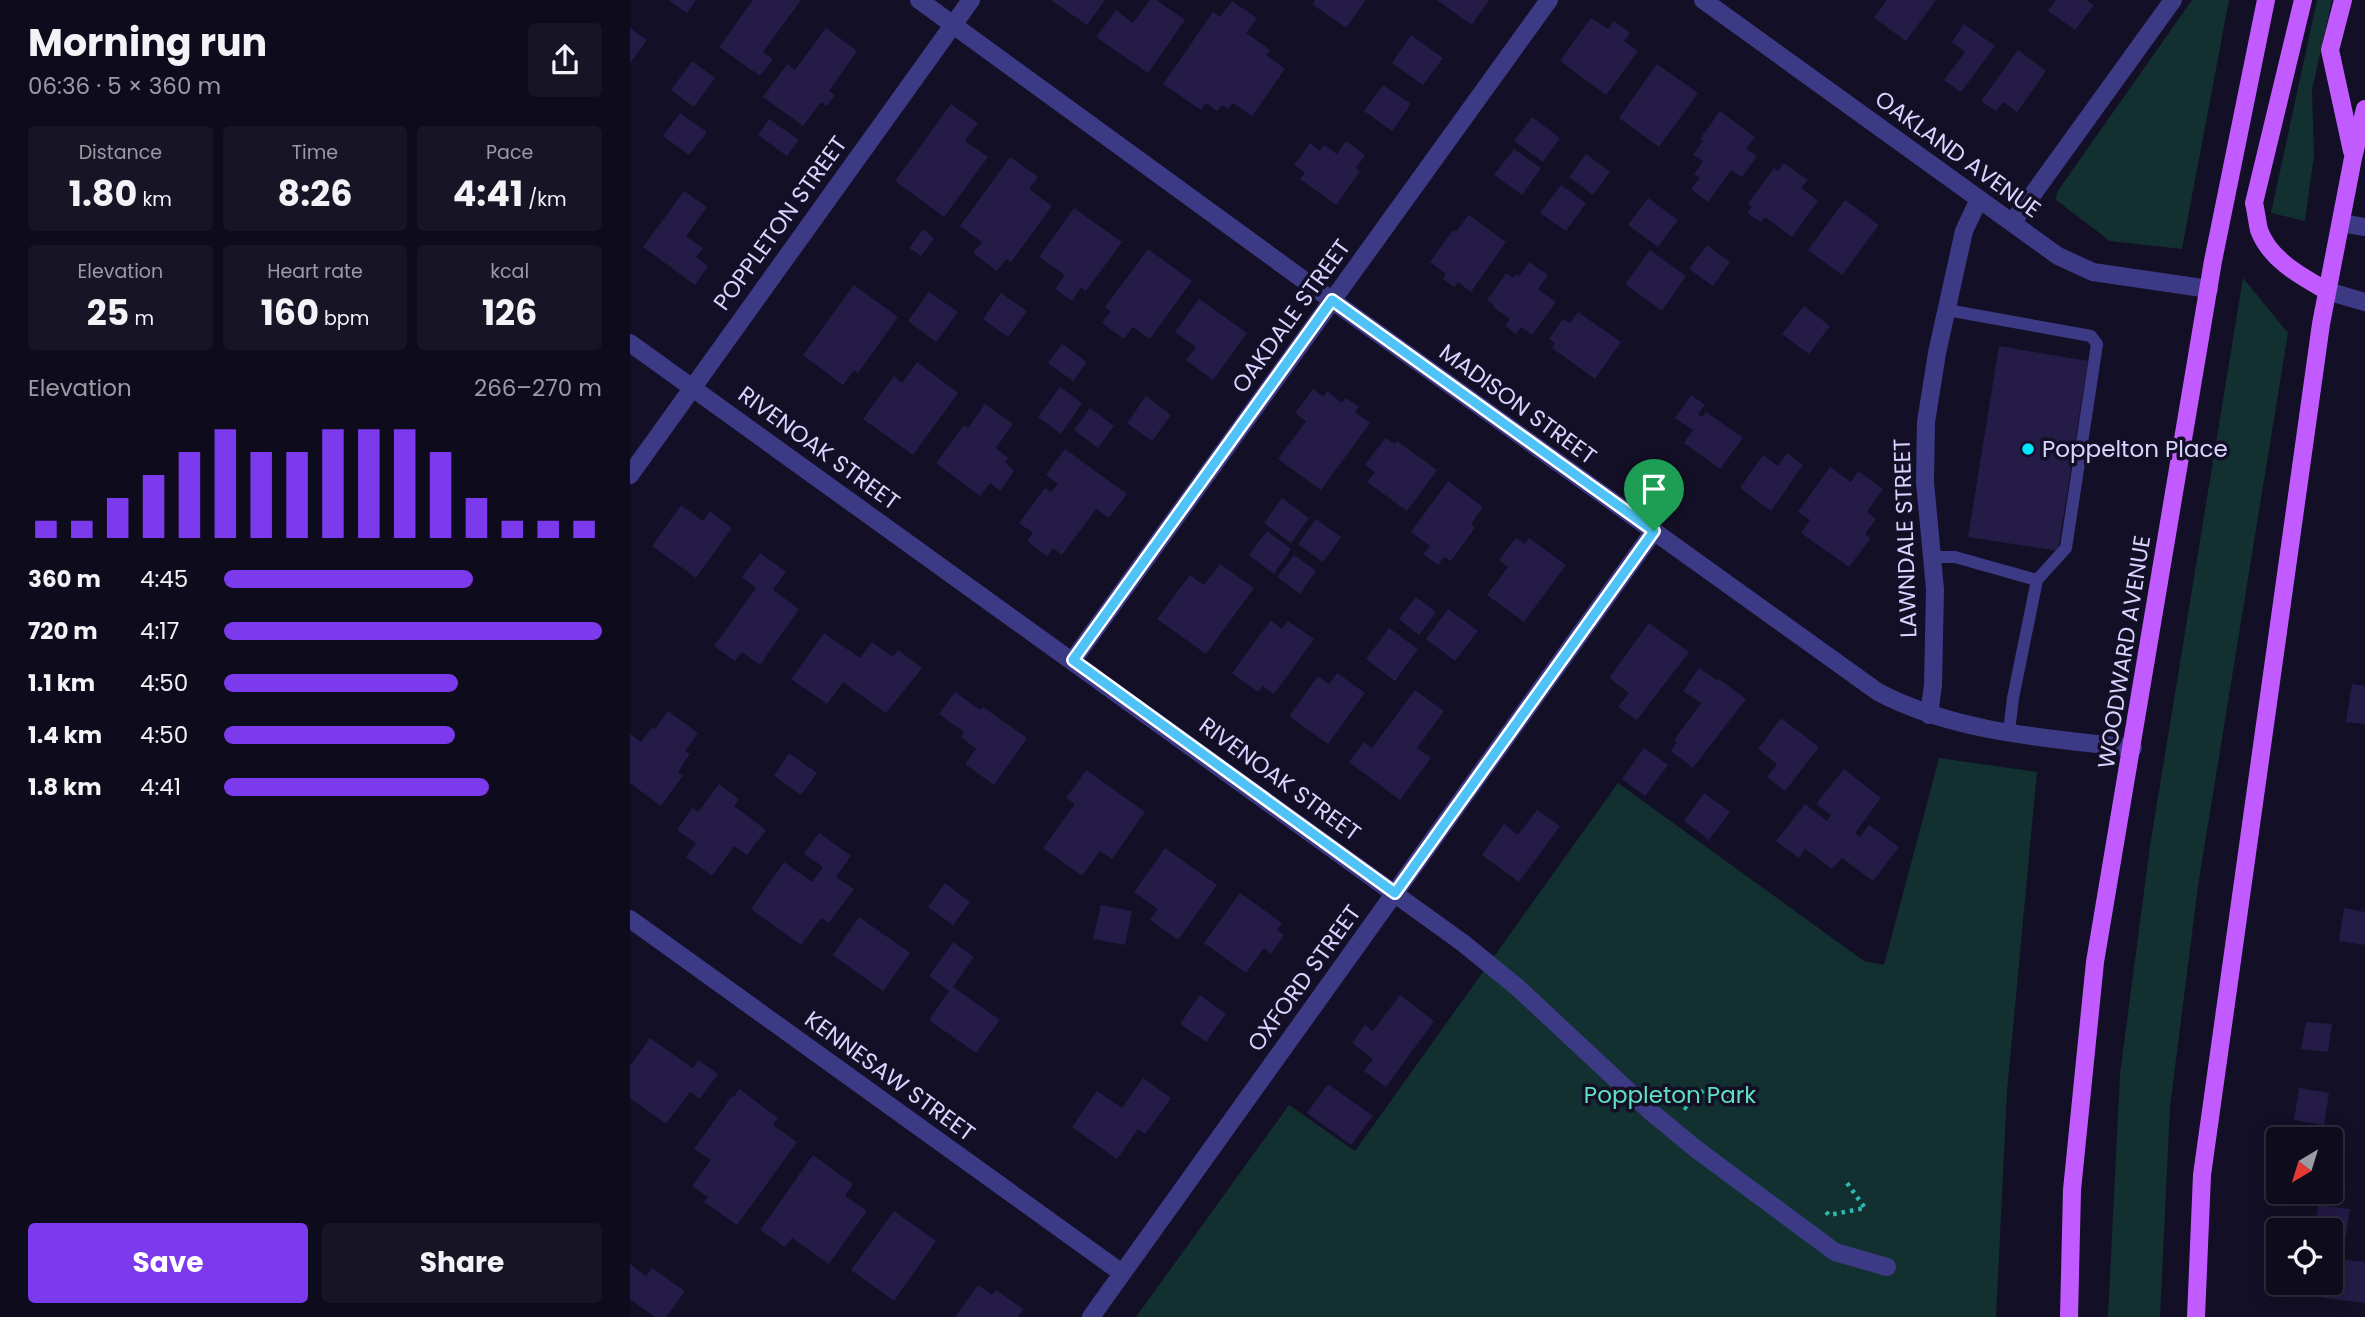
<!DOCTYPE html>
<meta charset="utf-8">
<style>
body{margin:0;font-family:Poppins,sans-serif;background:#171425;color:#f1f3f6;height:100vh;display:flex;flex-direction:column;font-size:26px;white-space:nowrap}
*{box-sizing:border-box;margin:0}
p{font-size:23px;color:#9b9ba3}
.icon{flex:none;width:38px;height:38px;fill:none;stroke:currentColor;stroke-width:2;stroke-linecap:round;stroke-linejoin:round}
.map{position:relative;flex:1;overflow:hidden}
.sheet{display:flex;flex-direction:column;background:#0e0b1c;width:630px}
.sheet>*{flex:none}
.needle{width:46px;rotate:218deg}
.tools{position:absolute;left:1636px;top:1127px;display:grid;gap:14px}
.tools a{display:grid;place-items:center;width:77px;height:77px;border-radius:7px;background:#0e0b1c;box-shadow:0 4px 18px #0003,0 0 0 2px #2e2b3b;font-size:35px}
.pin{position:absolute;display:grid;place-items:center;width:60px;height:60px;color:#fff;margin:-72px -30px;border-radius:50% 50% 50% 0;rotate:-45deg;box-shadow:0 0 7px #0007}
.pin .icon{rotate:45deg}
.round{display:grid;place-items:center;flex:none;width:74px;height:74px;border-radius:7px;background:#171425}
.summary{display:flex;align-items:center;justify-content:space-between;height:119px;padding:0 28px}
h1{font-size:38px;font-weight:700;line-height:52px}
.metrics{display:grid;grid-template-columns:repeat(3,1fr);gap:10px;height:119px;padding:7px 28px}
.metrics div{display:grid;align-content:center;border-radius:7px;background:#171425;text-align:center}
.metrics b{font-size:35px;font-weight:700}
.metrics small{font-size:19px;font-weight:400}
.metrics p{font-size:19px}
.chart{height:196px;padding:14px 28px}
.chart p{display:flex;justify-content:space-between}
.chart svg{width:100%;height:126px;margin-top:7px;stroke:#7c3aed;stroke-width:6}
.primary-button{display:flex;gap:14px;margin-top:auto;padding:14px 28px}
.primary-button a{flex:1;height:80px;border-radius:7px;background:#7c3aed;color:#fff;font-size:28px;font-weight:700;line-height:80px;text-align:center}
.primary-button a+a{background:#171425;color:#f1f3f6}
ul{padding:0 28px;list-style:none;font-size:23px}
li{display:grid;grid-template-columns:112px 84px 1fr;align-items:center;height:52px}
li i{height:18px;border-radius:9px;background:#7c3aed}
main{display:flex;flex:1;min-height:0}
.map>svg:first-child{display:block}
.green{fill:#12302f}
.building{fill:#241b47}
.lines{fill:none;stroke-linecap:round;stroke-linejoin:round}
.path{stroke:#2fb8b0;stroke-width:4.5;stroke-dasharray:3.5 5;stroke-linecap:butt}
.service{stroke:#3d3a85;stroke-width:12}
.minor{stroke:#3d3a85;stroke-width:18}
.primary{stroke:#c25bff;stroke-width:18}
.route-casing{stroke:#fff;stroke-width:14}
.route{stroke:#4fc3f7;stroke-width:9}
.poi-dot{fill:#00e5ff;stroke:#130f26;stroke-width:2.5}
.labels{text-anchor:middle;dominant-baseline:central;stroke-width:7;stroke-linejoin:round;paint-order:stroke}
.street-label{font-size:23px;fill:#d9d4ff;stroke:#130f26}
.poi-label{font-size:23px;fill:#d9d4ff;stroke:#130f26;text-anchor:start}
.park-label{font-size:23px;fill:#5fe0c0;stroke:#130f26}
</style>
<main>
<section class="sheet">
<div class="summary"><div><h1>Morning run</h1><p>06:36 · 5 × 360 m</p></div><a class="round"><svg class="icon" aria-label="share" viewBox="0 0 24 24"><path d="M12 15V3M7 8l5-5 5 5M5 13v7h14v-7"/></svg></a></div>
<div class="metrics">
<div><p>Distance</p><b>1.80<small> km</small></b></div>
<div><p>Time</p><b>8:26</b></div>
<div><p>Pace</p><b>4:41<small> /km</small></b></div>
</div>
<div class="metrics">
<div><p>Elevation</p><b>25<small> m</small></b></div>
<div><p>Heart rate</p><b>160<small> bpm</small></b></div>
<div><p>kcal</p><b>126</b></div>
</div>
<div class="chart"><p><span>Elevation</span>266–270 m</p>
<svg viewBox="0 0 160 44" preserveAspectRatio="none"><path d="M5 44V38M15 44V38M25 44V30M35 44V22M45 44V14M55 44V6M65 44V14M75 44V14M85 44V6M95 44V6M105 44V6M115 44V14M125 44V30M135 44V38M145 44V38M155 44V38"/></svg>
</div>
<ul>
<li><b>360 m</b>4:45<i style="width:66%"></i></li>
<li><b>720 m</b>4:17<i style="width:100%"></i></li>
<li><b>1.1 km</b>4:50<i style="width:62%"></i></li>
<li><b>1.4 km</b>4:50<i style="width:61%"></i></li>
<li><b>1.8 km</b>4:41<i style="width:70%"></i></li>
</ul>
<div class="primary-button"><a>Save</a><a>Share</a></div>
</section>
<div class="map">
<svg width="1735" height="1317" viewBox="0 0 1735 1317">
<rect width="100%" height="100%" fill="#130f26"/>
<path class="green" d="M1562 0H1599L1552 249 1480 241 1426 200 1427 192Z
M1687 0H1702L1682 90 1684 155 1675 221 1641 213Z
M1613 278 1658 333 1568 886 1540 1107 1530 1317H1478L1490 1074 1520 846Z
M1309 758 1407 772 1377 1092 1366 1317H506L659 1105 725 1151 988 783 1234 961 1254 965Z"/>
<path class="building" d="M38 0H66L57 13Z
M123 0H171L133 52 143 59 130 76 89 47Z
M421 0H475L457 25Z
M520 0H526L555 20 518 73 466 37 486 10 503 23Z
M685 0H736L716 28 682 4Z
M807 0H859L842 25Z
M1257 0H1306L1276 41 1244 18Z
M1426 0H1456L1464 5 1445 30 1418 11Z
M602 1 627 18 616 33 640 50 636 55 655 69 622 116 603 103 598 109 592 105 587 111 576 103 571 110 533 84 583 12 590 17Z
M961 18 978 29 984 21 1000 33 994 41 1008 51 976 95 930 61Z
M1334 24 1365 46 1331 92 1314 80 1335 52 1322 42Z
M0 28 17 40 0 63Z
M196 28 227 51 199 91 205 95 197 106 191 102 173 126 133 97 157 64 165 70Z
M781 35 813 58 793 85 762 63Z
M1388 50 1416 71 1387 112 1373 102 1366 111 1351 101Z
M62 61 85 78 64 107 41 90Z
M1027 64 1068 93 1029 147 989 118Z
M753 85 781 104 762 131 734 111Z
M321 104 348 123 335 141 358 157 314 217 265 181Z
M1090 111 1125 137 1116 149 1127 156 1112 177 1101 170 1078 202 1061 189 1070 178 1064 174 1073 161 1063 155 1073 141 1070 139Z
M50 113 77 132 59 155 33 136Z
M902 117 930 138 913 162 884 141Z
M139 119 169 140 157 156 128 135Z
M716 141 735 155 726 168 730 171 706 205 670 179 675 173 664 165 680 143 690 151 694 145 707 154Z
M884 149 911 168 892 195 864 175Z
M956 154 980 172 963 195 939 177Z
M380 157 408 177 399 189 422 206 381 262 376 259 367 271 343 253 352 242 330 226Z
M1154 163 1178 180 1171 188 1188 201 1162 237 1135 217 1131 222 1117 213 1122 207 1118 204 1144 168 1148 171Z
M931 185 956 203 936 231 910 213Z
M54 191 77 207 56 236 73 248 66 257 78 266 65 285 13 247Z
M1018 198 1048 220 1028 247 998 225Z
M1215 200 1249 225 1212 275 1178 250Z
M444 208 492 242 456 291 451 287 442 301 425 289 435 275 409 257Z
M839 215 876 242 841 292 828 282 824 287 813 279 816 274 800 262 823 230 826 232Z
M293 229 304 238 291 256 279 248Z
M1077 245 1100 262 1083 286 1059 269Z
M518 249 562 281 520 339 503 327 494 339 472 323 481 311 475 307Z
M1020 250 1056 276 1032 311 995 284Z
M899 262 918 275 908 289 926 302 902 335 891 327 886 334 875 326 880 319 863 307 864 305 857 300 876 273 883 278 887 274 889 276Z
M224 285 268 317 228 373 224 370 213 385 173 355Z
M299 292 328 312 306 342 278 321Z
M371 293 397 311 378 337 353 319Z
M569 299 617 333 583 380 556 360 566 347 545 332Z
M1174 306 1200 326 1179 354 1152 334Z
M948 312 991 342 965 379 922 348 925 343 919 339 933 319 940 323Z
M432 344 457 362 443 381 418 363Z
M1369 346 1458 361 1428 551 1338 537Z
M287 362 328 393 283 455 233 419 264 376 272 383Z
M430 387 452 403 431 434 408 417Z
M683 389 694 397 697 391 712 403 716 398 729 407 725 412 740 423 691 490 648 459 676 421 665 413Z
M1061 395 1075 405 1068 414 1072 417 1076 412 1113 438 1090 469 1054 443 1063 430 1045 418Z
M516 396 541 415 522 441 497 423Z
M355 404 383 424 366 448 378 458 375 462 384 471 370 491 360 483 350 496 306 463 334 425 338 428Z
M460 408 484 426 468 448 444 430Z
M755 438 765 444 767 441 807 470 777 511 737 482 745 472 735 465Z
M435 449 497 494 479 518 466 509 432 555 423 548 417 556 397 541 403 533 389 523 415 488 421 492 428 484 416 475Z
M1157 453 1173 465 1141 511 1110 488 1133 455 1148 466Z
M1200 467 1221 482 1228 471 1253 489 1237 512 1246 519 1235 534 1241 538 1219 567 1171 533 1180 520 1168 512Z
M818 481 853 507 841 524 845 528 821 561 814 557 808 565 793 554 800 546 781 532Z
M652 498 679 518 661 543 634 523Z
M51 505 73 521 80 511 102 528 66 578 22 546Z
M686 519 711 537 693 562 668 544Z
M637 531 661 549 644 574 619 555Z
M886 538 895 544 899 538 936 565 894 622 857 595 878 567 869 560Z
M130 553 156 572 143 590 169 609 130 665 112 652 105 661 84 646 126 588 112 577Z
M664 555 686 571 670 594 647 577Z
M590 564 624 588 576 654 527 619 560 575 574 585Z
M786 597 806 612 789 635 769 619Z
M818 609 848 631 825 661 796 639Z
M641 620 652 629 658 621 684 639 644 694 633 686 628 692 602 673Z
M1019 623 1059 652 1007 720 988 707 999 693 979 678Z
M759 628 788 649 765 681 736 659Z
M194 633 230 658 242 642 263 657 268 650 292 668 256 713 213 682 197 704 161 679Z
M1069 668 1088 681 1089 679 1116 699 1063 768 1041 751 1047 742 1044 740 1071 703 1053 691Z
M707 673 735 693 698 744 659 716 688 676 699 684Z
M1722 684 1735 686V724L1716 722Z
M785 690 814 711 787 748 801 758 770 800 719 762 734 742 742 748Z
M325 692 350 710 353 707 397 738 364 785 335 764 346 749 331 737 334 732 309 714Z
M38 711 68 733 55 751 60 754 48 772 53 776 31 806 0 783V734L11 742 22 727 25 729Z
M1151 718 1189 747 1155 791 1137 777 1147 764 1128 749Z
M1014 748 1038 765 1015 796 992 779Z
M159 753 187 773 171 795 144 776Z
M1214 769 1251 798 1225 833 1230 837 1239 825 1269 847 1243 881 1212 858 1202 869 1175 849 1169 858 1146 841 1175 804 1197 821 1201 815 1186 804Z
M456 770 515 812 482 859 470 851 452 876 413 848 445 804 436 798Z
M89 784 109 799 104 806 136 830 117 855 104 846 82 876 56 857 66 843 47 830 62 808 68 812Z
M1074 793 1100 812 1079 840 1054 821Z
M907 810 930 826 889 882 852 855 874 824 888 835Z
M189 833 221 856 206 877 224 889 199 923 191 918 171 945 121 909 154 862 182 882 193 867 174 854Z
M535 848 587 885 548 940 520 920 528 909 504 892Z
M315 883 340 902 323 925 298 907Z
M610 893 652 923 647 930 654 935 641 954 634 948 616 973 574 943Z
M471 905 502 911 495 945 463 939Z
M1714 908 1735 912V945L1709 941Z
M229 917 280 953 253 991 203 955Z
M323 942 344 957 323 987 370 1020 346 1053 299 1020 319 991 299 976Z
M570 995 596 1014 576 1042 550 1024Z
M770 995 804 1021 756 1087 734 1071 743 1059 722 1043 735 1025 743 1031Z
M1676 1022 1702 1024 1698 1052 1671 1049Z
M20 1038 63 1068 68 1060 88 1074 70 1099 60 1092 36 1124 0 1098V1066Z
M513 1078 541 1098 515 1134 508 1129 487 1159 442 1127 467 1091 492 1108Z
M698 1084 743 1116 721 1145 677 1113Z
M1669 1088 1699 1093 1694 1125 1664 1120Z
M109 1089 148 1118 143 1125 167 1142 107 1225 74 1202 78 1197 62 1186 81 1160 64 1149 102 1096 104 1097Z
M183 1155 223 1184 215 1196 237 1211 199 1264 162 1238 155 1247 130 1230Z
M1688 1205 1720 1209 1715 1242 1701 1240V1230H1685Z
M264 1211 306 1241 264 1301 221 1270Z
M1701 1258 1735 1262V1303L1693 1298 1695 1283H1701Z
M0 1264 16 1276 22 1268 55 1291 36 1317H25L0 1299Z
M348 1285 362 1295 366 1290 393 1309 388 1317H325Z"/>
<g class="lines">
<path class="path" d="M1057 1109 1054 1107 1081 1084 1100 1099
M1196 1212 1199 1215 1235 1208 1217 1183"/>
<path class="service" d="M1317 310 1461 336 1467 344 1436 548 1407 580 1383 698 1379 731
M1301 557H1325L1407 580"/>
<path class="minor" d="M289 0 675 281 1248 692C1326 733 1417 738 1503 748
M1073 0 1428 256 1463 272 1579 289
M1382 223 1543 0
M1711 223 1735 227
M1697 291 1735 302
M0 343 833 943 887 987 1020 1111 1066 1149 1205 1252 1257 1267
M0 475 341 0
M443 660 919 0
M1299 715 1303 685 1305 589 1295 482 1296 422 1307 353 1334 231 1349 199
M0 919 492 1273
M461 1317 1024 531"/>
<path class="primary" d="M1673 0 1624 203C1626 211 1627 221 1629 230 1640 260 1671 276 1697 291
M1713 0 1700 50 1722 151
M1439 1317 1442 1190 1465 962 1583 261 1636 0
M1566 1317 1572 1175 1691 324 1723 158 1735 109"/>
</g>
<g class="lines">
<defs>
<path id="route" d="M702 300 1024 531 765 893 443 660Z"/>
</defs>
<use href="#route" class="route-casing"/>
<use href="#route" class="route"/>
</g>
<circle class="poi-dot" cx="1398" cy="449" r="7"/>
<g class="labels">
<g class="street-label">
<text transform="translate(1328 154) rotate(36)">OAKLAND AVENUE</text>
<text transform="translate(150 223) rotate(-54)">POPPLETON STREET</text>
<text transform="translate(661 316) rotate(-54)">OAKDALE STREET</text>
<text transform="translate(888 404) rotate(36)">MADISON STREET</text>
<text transform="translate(189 448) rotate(36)">RIVENOAK STREET</text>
<text transform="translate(1275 538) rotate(-92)">LAWNDALE STREET</text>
<text transform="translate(1494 652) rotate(-81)">WOODWARD AVENUE</text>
<text transform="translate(650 779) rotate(36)">RIVENOAK STREET</text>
<text transform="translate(674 978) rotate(-54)">OXFORD STREET</text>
<text transform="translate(260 1076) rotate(36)">KENNESAW STREET</text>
</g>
<g class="poi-label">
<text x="1412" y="449">Poppelton Place</text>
</g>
<g class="park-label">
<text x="1040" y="1095">Poppleton Park</text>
</g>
</g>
</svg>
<div class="tools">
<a><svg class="needle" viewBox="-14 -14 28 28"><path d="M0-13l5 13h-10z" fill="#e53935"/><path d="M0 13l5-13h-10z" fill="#9b9ba3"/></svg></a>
<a><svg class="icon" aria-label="locate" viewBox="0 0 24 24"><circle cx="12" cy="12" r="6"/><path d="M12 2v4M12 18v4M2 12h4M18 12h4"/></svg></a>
</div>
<div class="pin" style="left:1024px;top:531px;background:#1e9e55"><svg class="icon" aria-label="arrive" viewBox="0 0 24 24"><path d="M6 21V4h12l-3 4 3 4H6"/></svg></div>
</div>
</main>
